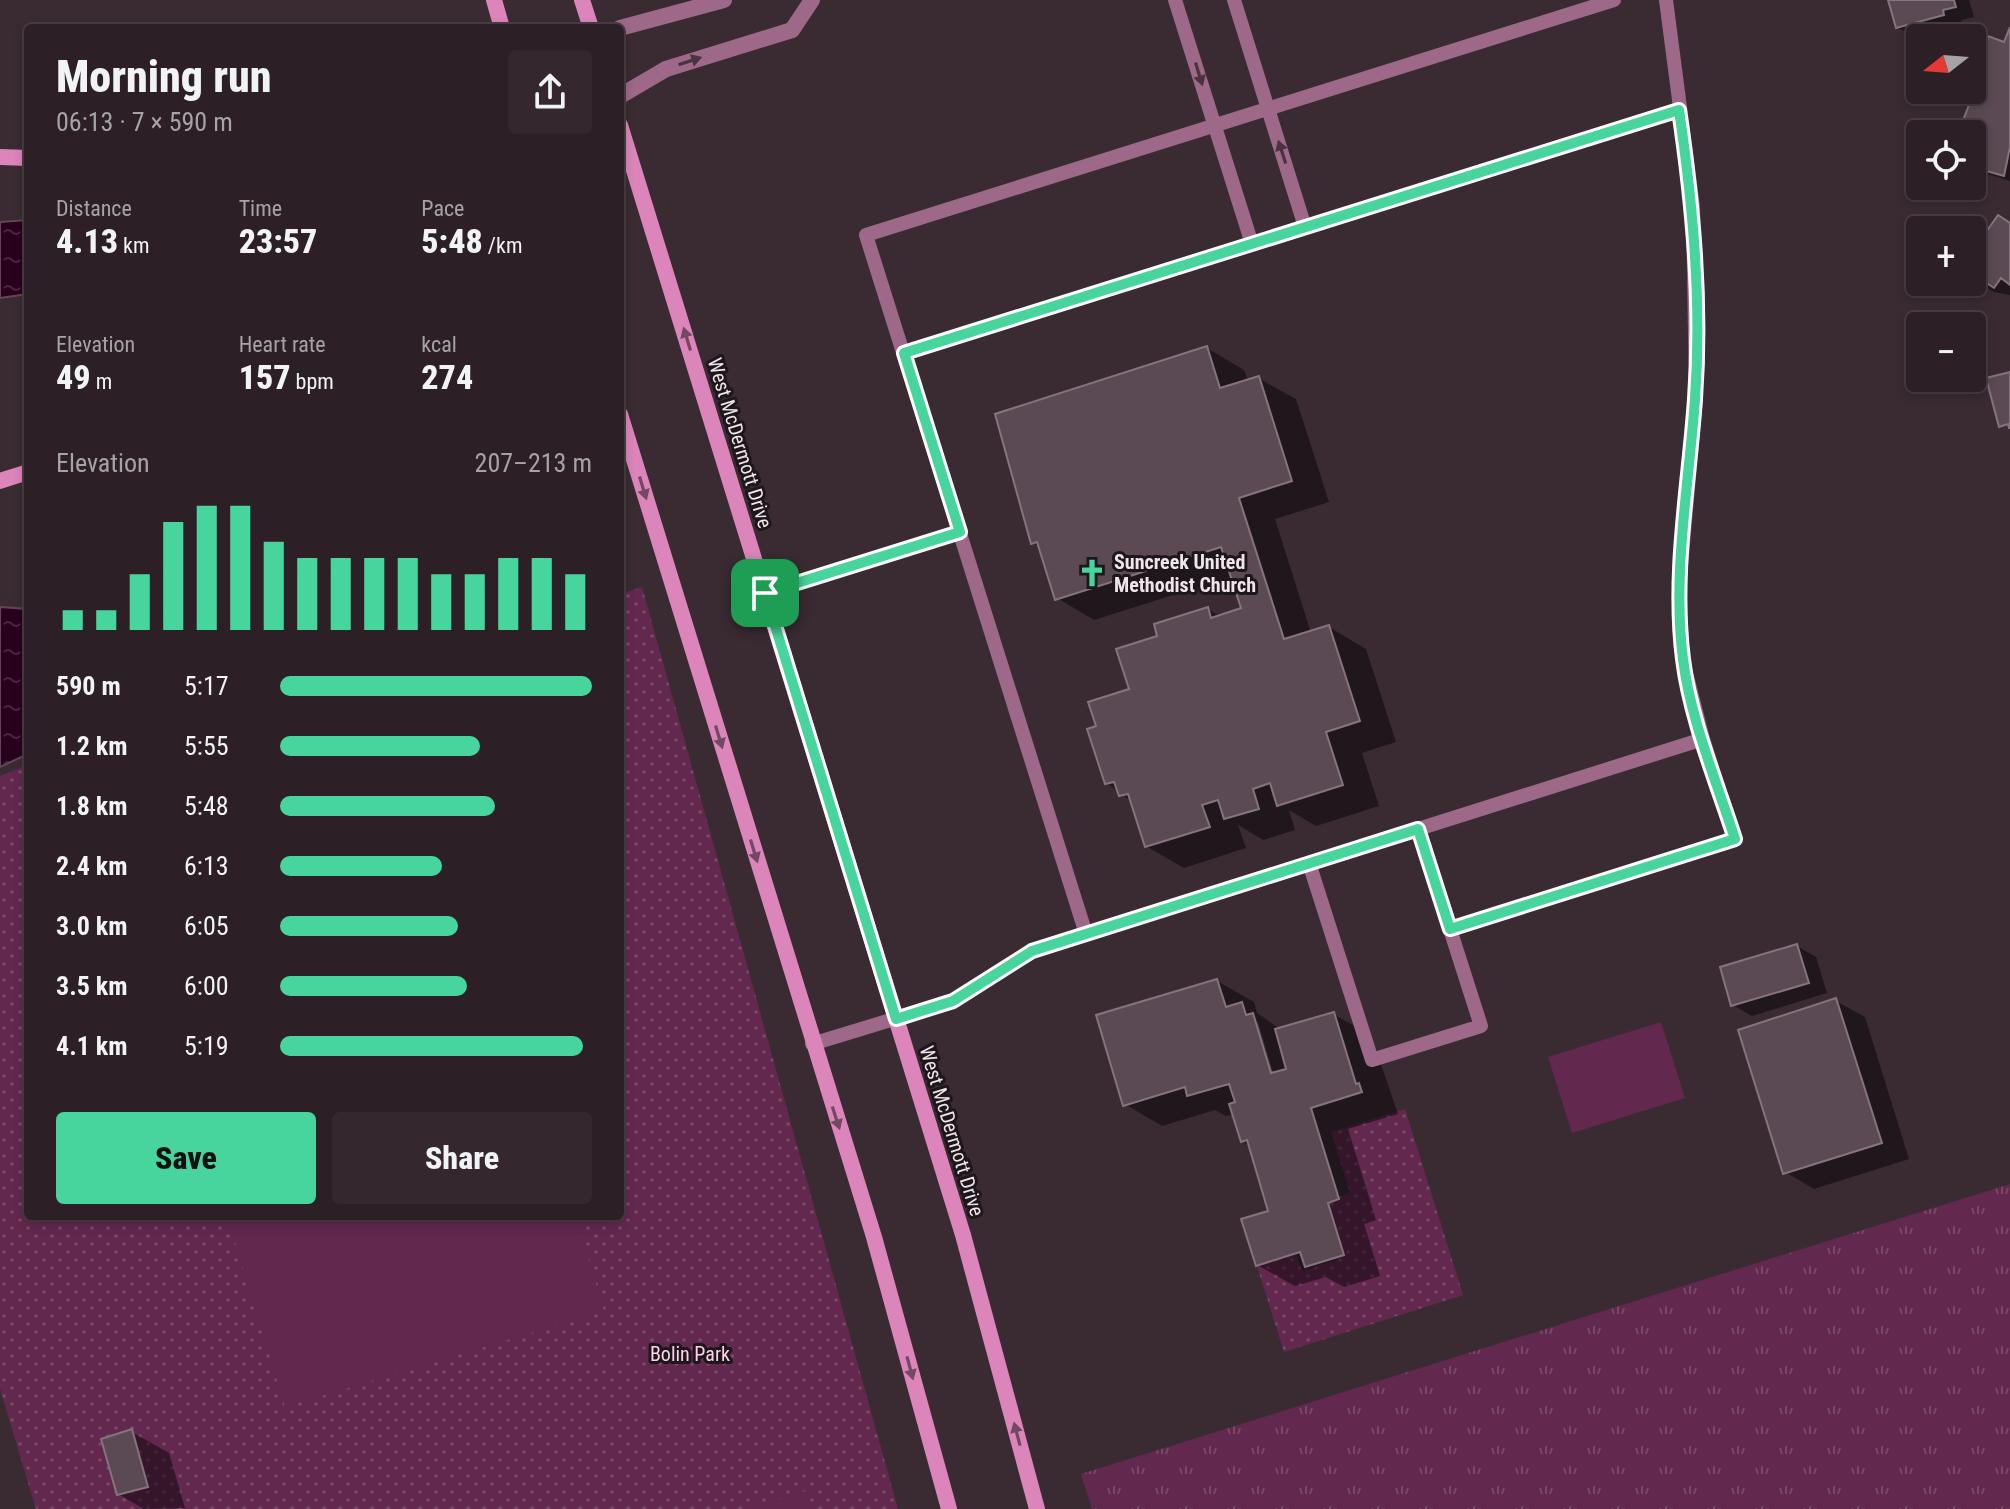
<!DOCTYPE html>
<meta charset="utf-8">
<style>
body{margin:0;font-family:"Roboto Condensed",sans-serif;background:#34282e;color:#f1f3f6;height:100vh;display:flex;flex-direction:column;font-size:30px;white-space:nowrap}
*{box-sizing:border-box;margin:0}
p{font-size:26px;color:#a6a3a7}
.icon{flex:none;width:44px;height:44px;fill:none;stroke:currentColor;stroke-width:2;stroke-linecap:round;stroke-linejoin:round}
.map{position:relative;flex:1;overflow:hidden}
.drawer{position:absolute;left:24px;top:24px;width:600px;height:1196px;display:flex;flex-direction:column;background:#2c2026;border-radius:8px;box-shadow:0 4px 12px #0003,0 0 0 2px #483e43}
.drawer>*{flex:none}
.needle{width:52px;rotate:253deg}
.buttons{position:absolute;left:1906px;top:24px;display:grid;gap:16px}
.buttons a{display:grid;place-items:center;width:80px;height:80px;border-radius:8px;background:#2c2026;box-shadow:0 4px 12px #0003,0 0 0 2px #483e43;font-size:40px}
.pin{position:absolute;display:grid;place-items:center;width:68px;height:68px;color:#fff;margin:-34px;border-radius:16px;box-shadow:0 4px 12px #0006}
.round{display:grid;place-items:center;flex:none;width:84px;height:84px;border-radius:8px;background:#34282e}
.head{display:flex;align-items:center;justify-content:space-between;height:136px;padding:0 32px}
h1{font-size:44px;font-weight:800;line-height:60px}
.figures{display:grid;grid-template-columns:repeat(3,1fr);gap:12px;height:136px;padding:8px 32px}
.figures div{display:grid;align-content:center}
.figures b{font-size:34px;font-weight:800}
.figures small{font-size:22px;font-weight:400}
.figures p{font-size:22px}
.chart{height:224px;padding:16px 32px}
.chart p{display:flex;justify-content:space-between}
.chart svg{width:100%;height:144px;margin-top:8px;stroke:#48d49d;stroke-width:6}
.button{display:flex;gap:16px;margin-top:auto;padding:16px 32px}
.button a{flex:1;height:92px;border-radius:8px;background:#48d49d;color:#111;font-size:32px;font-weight:800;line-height:92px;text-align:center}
.button a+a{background:#34282e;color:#f1f3f6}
ul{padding:0 32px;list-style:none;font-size:26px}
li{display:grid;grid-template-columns:128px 96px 1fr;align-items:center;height:60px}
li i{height:20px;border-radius:10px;background:#48d49d}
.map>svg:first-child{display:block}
.grass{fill:url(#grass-tufts)}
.park{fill:url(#park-dots)}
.garden{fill:#62284d}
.water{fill:url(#water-ripples);stroke:#64465a;stroke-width:2}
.shadow{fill:#0007;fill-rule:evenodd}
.building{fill:#5b4a54;stroke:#85737d;stroke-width:2}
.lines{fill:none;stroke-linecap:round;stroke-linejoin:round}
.lane{stroke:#9e6888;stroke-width:14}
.street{stroke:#9e6888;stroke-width:16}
.secondary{stroke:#db85ba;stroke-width:16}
.oneway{fill:#4a3340}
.oneway2{fill:#724862}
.route-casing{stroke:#fff;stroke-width:16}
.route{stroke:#48d49d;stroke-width:10}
.labels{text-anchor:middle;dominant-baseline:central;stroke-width:6;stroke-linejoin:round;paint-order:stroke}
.street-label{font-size:20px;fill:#efe5eb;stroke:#1d161a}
.poi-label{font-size:20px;font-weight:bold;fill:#efe5eb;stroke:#1d161a;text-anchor:start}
.park-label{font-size:20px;fill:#fed0ea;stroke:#1d161a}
</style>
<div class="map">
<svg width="2010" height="1509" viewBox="0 0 2010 1509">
<defs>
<pattern id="grass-tufts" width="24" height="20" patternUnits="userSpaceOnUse" patternTransform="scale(2)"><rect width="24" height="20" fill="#62284d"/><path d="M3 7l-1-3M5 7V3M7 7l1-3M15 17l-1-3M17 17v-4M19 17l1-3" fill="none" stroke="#794767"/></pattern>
<pattern id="park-dots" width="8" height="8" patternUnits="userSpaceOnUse" patternTransform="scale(2)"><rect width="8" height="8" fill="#62284d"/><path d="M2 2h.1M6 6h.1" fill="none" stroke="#794767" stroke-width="1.8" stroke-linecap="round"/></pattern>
<pattern id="water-ripples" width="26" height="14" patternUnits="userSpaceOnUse" patternTransform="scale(2)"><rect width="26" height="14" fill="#28021c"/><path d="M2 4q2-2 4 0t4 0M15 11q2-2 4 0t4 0" fill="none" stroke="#48273d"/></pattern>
</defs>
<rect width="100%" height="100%" fill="#3a2b33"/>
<path class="grass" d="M2010 1184V1509H1092L1081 1474Z"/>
<path class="park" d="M642 587 898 1509H36L0 1389V776L28 765V1216H620V594Z
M1405 1109 1463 1295 1284 1352 1257 1266 1296 1254 1302 1271 1338 1259 1321 1203 1350 1193 1331 1132Z"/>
<path class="garden" d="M1661 1022 1685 1098 1572 1133 1548 1057Z
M227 1216H576L604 1311 285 1407Z
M806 1491 809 1509H745Z"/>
<path class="water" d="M28 220V294L0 298V222Z
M0 607 28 609V754L0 767Z"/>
<path class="shadow" d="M1890 0H1969L1974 17 1961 20 1962 25 1916 38 1897 27Z
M2010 33V181L1972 169V134H1960L1977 88 1972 87V44L2006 45Z
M2010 224V295L1994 292 1972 279V255Z
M1207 348 1244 370 1248 381 1258 378 1296 399 1329 502 1275 519 1311 633 1329 627 1366 649 1396 742 1362 753 1379 806 1316 826 1289 810 1295 830 1263 840 1238 825 1246 848 1184 868 1146 846 1132 802 1107 783 1099 727 1132 690 1160 637 1208 609 1221 617 1244 610 1233 576 1094 620 1057 598 1040 547 1033 543Z
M1797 946 1816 957 1827 993 1752 1016 1733 1005Z
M1217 981 1254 1002 1257 1013 1280 1029 1333 1014 1371 1035 1398 1114 1348 1129 1376 1220 1364 1224 1380 1276 1344 1287 1326 1277 1295 1286 1257 1265 1271 1212 1250 1146 1242 1141 1234 1114 1226 1116 1215 1110 1162 1126 1125 1104ZM1254 1022H1258L1276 1082 1272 1084Z
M1836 1001 1865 1017 1909 1159 1814 1189 1785 1172Z
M132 1432 169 1453 185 1508 144 1509 118 1494Z"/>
<path class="building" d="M1888 0H1954L1956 7 1943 10 1944 15 1896 28Z
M2010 27V147L2004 176 1972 167V134H1958L1976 86 1972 84V42L1976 43 1978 37 1987 41 1988 36 2004 42Z
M1998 215 2010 223V285L2001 278 1994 288 1985 282H1972V252Z
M1207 346 1220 388 1259 376 1292 481 1239 498 1284 639 1329 625 1360 721 1326 732 1343 785 1277 806 1270 783 1253 789 1259 809 1224 819 1218 800 1202 805 1210 827 1145 847 1128 794 1119 796 1114 782 1105 784 1087 729 1096 726 1088 702 1129 689 1116 649 1157 636 1154 624 1208 607 1211 618 1241 608 1221 547 1055 600 1037 542 1031 544 995 414Z
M2010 372V428H2009L2008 424 1999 427 1986 378Z
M1797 944 1809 983 1731 1006 1720 967Z
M1217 979 1226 1007 1242 1002 1246 1015 1253 1013 1271 1073 1286 1069 1275 1029 1334 1012 1356 1084 1359 1083 1362 1092 1311 1108 1339 1199 1328 1203 1344 1255 1305 1267 1300 1252 1256 1266 1241 1219 1268 1211 1247 1140 1241 1142 1229 1104 1235 1102 1229 1084 1187 1096 1185 1087 1123 1106 1096 1015Z
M1836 998 1882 1143 1783 1174 1738 1030Z
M132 1429 148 1487 117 1495 101 1439Z"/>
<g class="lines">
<path class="lane" d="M1175 0 1252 244
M1234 0 1305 227
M904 353 1679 110
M765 593 960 532
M1309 863 1372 1060 1481 1026 1418 829
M1450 929 1735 839 1703 739
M1086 934 866 235 1614 0
M812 1044 953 1001 1032 951 1703 739 1683 661 1679 588 1696 398 1693 207 1666 0"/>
<path class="street" d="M620 28 724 0
M620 96 666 69 792 30 812 0"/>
<path class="secondary" d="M494 0 502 28
M582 0 591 28
M620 125 963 1235 1037 1509
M0 157 28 158
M620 414 874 1237 949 1509
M0 481 28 472"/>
</g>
<defs><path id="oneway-solid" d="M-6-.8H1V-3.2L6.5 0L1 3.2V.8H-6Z" transform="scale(2)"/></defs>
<g class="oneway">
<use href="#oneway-solid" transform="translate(690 61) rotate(-18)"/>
<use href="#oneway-solid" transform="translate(1199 74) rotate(73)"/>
<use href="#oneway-solid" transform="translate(1282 152) rotate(-108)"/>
</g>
<g class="oneway2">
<use href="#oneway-solid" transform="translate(687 339) rotate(-107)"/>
<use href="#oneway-solid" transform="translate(643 488) rotate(73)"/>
<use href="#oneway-solid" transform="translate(719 737) rotate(73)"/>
<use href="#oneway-solid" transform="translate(754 851) rotate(73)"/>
<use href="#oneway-solid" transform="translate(836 1118) rotate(72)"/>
<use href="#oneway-solid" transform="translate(910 1368) rotate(75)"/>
<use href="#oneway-solid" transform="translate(1017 1434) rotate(-105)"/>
</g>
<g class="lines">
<defs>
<path id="route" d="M1679 110C1693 205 1702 302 1695 399 1689 485 1672 573 1683 659 1690 718 1717 783 1735 839L1450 929 1418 829 1032 951 953 1001 896 1019 765 593 960 532 904 353Z"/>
</defs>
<use href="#route" class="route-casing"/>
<use href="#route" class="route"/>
</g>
<defs>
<symbol id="church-bare" viewBox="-9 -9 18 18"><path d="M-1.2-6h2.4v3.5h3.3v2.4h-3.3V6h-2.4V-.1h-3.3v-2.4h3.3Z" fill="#48d49d" stroke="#1d161a" stroke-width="2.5" paint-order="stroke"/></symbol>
</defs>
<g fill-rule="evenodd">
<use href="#church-bare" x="1072" y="553" width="40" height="40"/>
</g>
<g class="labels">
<g class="street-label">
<text transform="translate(740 443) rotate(73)">West McDermott Drive</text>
<text transform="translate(952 1131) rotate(73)">West McDermott Drive</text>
</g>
<g class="poi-label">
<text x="1114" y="562">Suncreek United<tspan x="1114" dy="23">Methodist Church</tspan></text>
</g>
<g class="park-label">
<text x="690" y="1354">Bolin Park</text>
</g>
</g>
</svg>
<div class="buttons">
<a><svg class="needle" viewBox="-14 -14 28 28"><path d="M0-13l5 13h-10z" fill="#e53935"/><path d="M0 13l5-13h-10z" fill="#a6a3a7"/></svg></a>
<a><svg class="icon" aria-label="locate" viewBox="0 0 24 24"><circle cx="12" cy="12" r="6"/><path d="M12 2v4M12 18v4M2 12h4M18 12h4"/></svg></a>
<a>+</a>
<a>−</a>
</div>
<div class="pin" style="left:765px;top:593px;background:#1e9e55"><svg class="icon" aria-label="arrive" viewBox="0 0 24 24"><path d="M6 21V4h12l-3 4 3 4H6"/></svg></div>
<section class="drawer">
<div class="head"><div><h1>Morning run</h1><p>06:13 · 7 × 590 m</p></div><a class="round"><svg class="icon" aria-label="share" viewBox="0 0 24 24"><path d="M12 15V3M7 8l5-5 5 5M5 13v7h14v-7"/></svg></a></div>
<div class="figures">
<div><p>Distance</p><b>4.13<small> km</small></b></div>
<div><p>Time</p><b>23:57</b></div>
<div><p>Pace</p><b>5:48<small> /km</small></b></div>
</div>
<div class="figures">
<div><p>Elevation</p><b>49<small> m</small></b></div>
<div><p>Heart rate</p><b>157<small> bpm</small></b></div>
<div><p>kcal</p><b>274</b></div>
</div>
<div class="chart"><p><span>Elevation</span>207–213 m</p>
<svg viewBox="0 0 160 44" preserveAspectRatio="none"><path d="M5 44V38M15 44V38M25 44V27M35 44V11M45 44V6M55 44V6M65 44V17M75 44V22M85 44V22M95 44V22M105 44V22M115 44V27M125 44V27M135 44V22M145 44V22M155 44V27"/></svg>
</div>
<ul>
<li><b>590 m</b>5:17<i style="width:100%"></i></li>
<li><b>1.2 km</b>5:55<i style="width:64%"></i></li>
<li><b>1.8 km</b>5:48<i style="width:69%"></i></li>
<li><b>2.4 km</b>6:13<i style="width:52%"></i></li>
<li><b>3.0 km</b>6:05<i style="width:57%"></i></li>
<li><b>3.5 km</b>6:00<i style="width:60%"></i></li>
<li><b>4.1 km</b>5:19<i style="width:97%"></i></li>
</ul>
<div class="button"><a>Save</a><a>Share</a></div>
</section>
</div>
